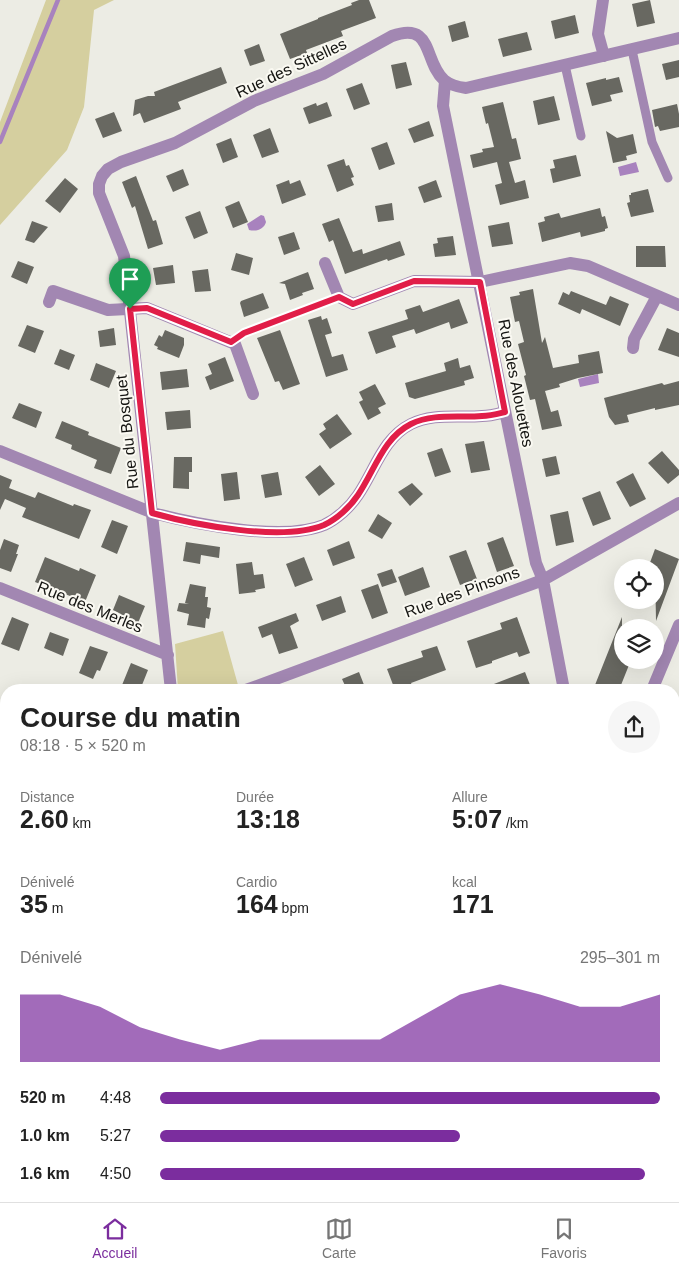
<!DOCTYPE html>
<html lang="fr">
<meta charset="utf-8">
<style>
body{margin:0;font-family:Arial,sans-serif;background:#f6f6f6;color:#222;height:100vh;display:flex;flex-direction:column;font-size:19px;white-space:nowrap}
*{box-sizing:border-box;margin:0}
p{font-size:16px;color:#767676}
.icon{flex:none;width:28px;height:28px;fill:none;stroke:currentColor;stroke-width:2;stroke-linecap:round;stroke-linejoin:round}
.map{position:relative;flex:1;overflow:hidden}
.panel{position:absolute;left:0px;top:684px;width:680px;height:519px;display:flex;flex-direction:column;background:#fff;border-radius:20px 20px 0 0;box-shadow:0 5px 20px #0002}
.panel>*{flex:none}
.buttons{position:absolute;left:614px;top:559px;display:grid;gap:10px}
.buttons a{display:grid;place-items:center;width:50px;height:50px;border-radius:50%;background:#fff;box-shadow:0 5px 20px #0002;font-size:25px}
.pin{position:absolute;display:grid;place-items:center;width:42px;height:42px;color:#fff;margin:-51px -21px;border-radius:50% 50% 50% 0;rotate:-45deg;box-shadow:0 0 5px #0007}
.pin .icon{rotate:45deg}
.round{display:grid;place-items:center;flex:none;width:52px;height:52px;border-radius:26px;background:#f6f6f6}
.summary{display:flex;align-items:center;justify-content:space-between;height:85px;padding:0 20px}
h1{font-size:28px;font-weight:800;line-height:38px}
.figures{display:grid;grid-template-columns:repeat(3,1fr);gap:8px;height:85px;padding:5px 20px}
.figures div{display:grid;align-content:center}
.figures b{font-size:25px;font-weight:800}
.figures small{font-size:14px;font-weight:400}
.figures p{font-size:14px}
.chart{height:140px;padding:10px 20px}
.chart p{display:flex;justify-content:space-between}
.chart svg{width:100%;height:90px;margin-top:5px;fill:#7b2d9e;opacity:.7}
ul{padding:0 20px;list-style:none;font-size:16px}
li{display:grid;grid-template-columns:80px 60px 1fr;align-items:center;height:38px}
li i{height:12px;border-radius:6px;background:#7b2d9e}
.menu{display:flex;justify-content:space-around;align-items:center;height:70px;border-top:1px solid #e0e0e0;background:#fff;font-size:14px;color:#767676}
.menu a{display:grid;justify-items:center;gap:2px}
.menu .on{color:#7b2d9e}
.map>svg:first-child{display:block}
.green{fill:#d5cf9f}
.water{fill:#a882be}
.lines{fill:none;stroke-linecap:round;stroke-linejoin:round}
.stream{stroke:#a882be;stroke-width:4.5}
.building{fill:#686861}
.path{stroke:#a5a59f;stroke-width:2.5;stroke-dasharray:2.5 2.5;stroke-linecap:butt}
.lane{stroke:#a287b2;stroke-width:9}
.street{stroke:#a287b2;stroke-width:12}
.secondary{stroke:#7e5594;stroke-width:12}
.route-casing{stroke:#fff;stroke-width:10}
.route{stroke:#e11d48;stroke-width:6}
.labels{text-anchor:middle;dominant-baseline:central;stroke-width:4;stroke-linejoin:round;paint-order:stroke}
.street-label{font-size:16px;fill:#151512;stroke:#faf9f2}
</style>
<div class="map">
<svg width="679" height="1202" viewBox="0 0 679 1202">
<rect width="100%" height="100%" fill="#ecece4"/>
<path class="green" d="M46 0H114L94 10 84 107 67 150 0 225V122Z
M223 631 238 685 225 690H178L175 644Z"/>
<path class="water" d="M636 162 639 172 620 176 618 167Z
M261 215 264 216 266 222C264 229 257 232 249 230L247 224Z
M598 374 599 383 580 387 578 379Z"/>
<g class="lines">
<path class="stream" d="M0 142 58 0"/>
</g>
<path class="building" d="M359 0H369L376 18 341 31 343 36 306 50 307 53 290 59 280 34 318 19V18L352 5 351 3Z
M650 0 655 23 637 27 632 4Z
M575 15 579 33 555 39 551 21Z
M465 21 469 37 452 42 448 26Z
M527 32 532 50 503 57 498 39Z
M259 44 265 61 250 66 244 50Z
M679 60V77L666 80 662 64Z
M406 62 412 85 396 89 391 65Z
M221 67 227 83 178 102 181 109 144 123 140 113 133 116 135 100 148 96H155L154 92Z
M619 77 623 92 610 95 612 101 592 106 586 83 606 78V80Z
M362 83 370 104 354 110 346 89Z
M554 96 560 120 538 125 533 101Z
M327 102 332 116 309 124 303 108 316 103 317 106Z
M503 102 512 139 516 138 521 159 509 162 515 183 525 180 529 198 500 205 495 185 502 183 497 162 473 168 470 155 483 152 482 149 494 147 488 123 486 124 482 107Z
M677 104 679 114V127L660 131 658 126 655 127 652 110Z
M114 112 122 131 103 138 95 119Z
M429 121 434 136 414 143 408 129Z
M270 128 279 152 262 158 253 135Z
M606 131 617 138 633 134 637 153 626 156 627 160 613 163Z
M231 138 238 157 223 163 216 144Z
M387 142 395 164 379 170 371 148Z
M576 155 581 176 553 183 550 169 555 168 553 160Z
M344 159 346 166 349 165 354 177 351 178 354 185 337 192 327 165Z
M183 169 189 185 173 192 166 176Z
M136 176 153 221 156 220 163 244 148 249 135 206 132 208 122 182Z
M65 178 78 189 60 213 45 201Z
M289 180 290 184 300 180 306 195 282 204 276 185Z
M436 180 442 197 424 203 418 187Z
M648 189 654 212 631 217 627 203 630 202 629 195H631V193Z
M239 201 248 222 233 228 225 207Z
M392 203 394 220 378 222 375 206Z
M600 208 602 217 605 216 608 228 605 229V231L581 237 580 232 542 242 538 223 545 221 544 217 559 213 561 218Z
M200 211 208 233 194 239 185 217Z
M339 218 353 252 362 249 363 254 400 241 405 255 388 261 387 259 345 274 333 240 329 242 322 224Z
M32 221 48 227 34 243 25 240Z
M509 222 513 244 492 247 488 226Z
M294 232 300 249 284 255 278 237Z
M453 236 456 255 435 257 433 244 438 243 437 238Z
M636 246H665L666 267H636Z
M236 253 253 258 249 275 231 270Z
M18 261 34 267 27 284 11 277Z
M173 265 175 283 156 285 153 268Z
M208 269 211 291 195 292 192 271Z
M308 272 314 289 302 293 303 295 290 300 285 284 279 283Z
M533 289 542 343 545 337 553 368 579 363 578 355 599 351 603 373 578 378 559 384 560 387 545 391 551 412 558 410 562 426 542 430 535 399 530 400 524 376 526 375 518 344 524 342 519 321 515 322 510 297 520 295 519 292Z
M571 291 606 305 610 296 629 304 620 326 582 309 580 314 558 304 563 292 569 295Z
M263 293 269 308 244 317 240 303 241 301Z
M459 299 468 323 451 329 449 322 416 334 414 329 392 336 396 347 376 354 368 332 408 319 405 310 420 305 423 312Z
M321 316 322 320 327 318 332 333 325 335 332 357 343 354 348 370 326 377 308 320Z
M27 325 44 331 35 353 18 346Z
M114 328 116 345 100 347 98 331Z
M667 328 679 333V357L658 350Z
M165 330 184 338V345L179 358 157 349 158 347 154 345 159 335 162 337Z
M280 330 300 384 283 390 279 381 275 382 257 338Z
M60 349 75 355 69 370 54 364Z
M225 357 234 381 210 390 205 377 212 374 208 364Z
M458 358 460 368 470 365 474 378 464 381 465 385 415 399 409 397 405 383 446 371 444 363Z
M96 363 116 371 109 388 90 380Z
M187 369 189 387 162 390 160 372Z
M679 381V405L655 410V408L627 415 629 422 615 425 609 417 604 398 662 383 664 385Z
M375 384 386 404 378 408 381 413 368 420 359 402 363 400 359 392Z
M19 403 42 412 36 428 12 418Z
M190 410 191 428 167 430 165 412Z
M337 414 352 434 330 449 319 434 326 429 323 424Z
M62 421 89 432 88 435 121 448 111 474 94 468 97 460 71 449 72 445 55 438Z
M484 441 490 470 471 473 465 444Z
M442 448 451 472 435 477 427 453Z
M662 451 679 470V475L668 484 648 463Z
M556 456 560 474 546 477 542 459Z
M174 457H192V472H189V489L173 488Z
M320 465 335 484 319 496 305 477Z
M237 472 240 499 224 501 221 474Z
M278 472 282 495 265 498 261 475Z
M633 473 646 499 630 507 616 482Z
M0 475 12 480 9 488 35 498 38 492 73 506 74 504 91 510 79 539 22 517 26 508 5 499 0 510Z
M412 483 423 494 410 506 398 492Z
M600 491 611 519 593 526 582 498Z
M568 511 574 542 556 546 550 515Z
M378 514 392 523 382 539 368 531Z
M112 520 128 526 117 554 101 547Z
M503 537 514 566 497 572 487 543Z
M4 539 19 545 16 554H18L11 572 0 568V550Z
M349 541 355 558 333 566 327 550Z
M186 542 220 547 219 558 201 555 200 564 183 561Z
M655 549 679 559 656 621 655 568H648Z
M466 550 477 579 460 585 449 556Z
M45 557 79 571 80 568 96 575 85 602 35 582Z
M304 557 313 580 295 587 286 564Z
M252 562 254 575 263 574 265 588 255 590 256 592 239 594 236 564Z
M423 567 430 587 405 596 398 577Z
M392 569 397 582 382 587 377 574Z
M190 584 206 587 205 597H208L207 607 211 608 209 619 206 618 205 628 187 625 189 614 177 611 179 603 189 604 185 603Z
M378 584 388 613 372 619 361 590Z
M119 595 145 606 138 623 121 616V614L113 610Z
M341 596 346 612 322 621 316 605Z
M296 613 299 621 290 626 298 648 279 654 272 634 262 638 258 627Z
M12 617 29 624 19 651 1 644Z
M517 617 530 653 519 657 517 652 492 661V663L476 668 467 641 502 629 500 623Z
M622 617V660H631L619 690H593Z
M50 632 69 639 63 656 44 648Z
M90 646 108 652 100 671 97 670 93 679 79 673Z
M437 646 446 670 411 683 414 690H395L387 669 423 657 421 651Z
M131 663 148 670 140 690H120Z
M359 672 366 690H347L342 679Z
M525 672 532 690H481V689Z"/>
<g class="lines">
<path class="path" d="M242 334 328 301
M526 1202 528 1196"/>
<path class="lane" d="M632 50 652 142 668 178
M565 65 581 136
M0 1081 6 1084"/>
<path class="street" d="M603 0 598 34 604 56
M445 81 443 106C475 258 504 411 536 563L543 580 564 690
M325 263 339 297 353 304 414 281 480 282 570 263 588 266 679 305
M49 302 53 291 108 310 147 308 235 344 253 394
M633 348 634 339 657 296
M0 451 153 513C195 524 283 542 324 525 337 519 350 507 358 495 375 470 383 438 411 424 432 413 459 418 482 416 490 416 497 414 505 412
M0 588 168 655
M171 690 124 256 99 193V184L102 176 108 169 121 162 175 143 254 101 323 74 392 36C434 21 423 61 444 80 450 85 458 87 466 88L679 38
M246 690 543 580 679 503
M652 690 679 625
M0 733 6 735
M115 1202 117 1196
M445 1202 447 1196"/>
<path class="secondary" d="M0 882 6 885
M674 1160 679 1163"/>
</g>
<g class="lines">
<defs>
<path id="route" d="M414 281 480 282 505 412C497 414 490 416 482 416 459 418 433 413 411 424 383 438 375 470 358 495 350 507 337 519 324 525 283 542 195 525 152 513L130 309 147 308 231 342 244 333 339 297 353 304Z"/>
</defs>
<use href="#route" class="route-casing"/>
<use href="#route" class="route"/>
</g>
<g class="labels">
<g class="street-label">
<text transform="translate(291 68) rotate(-25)">Rue des Sittelles</text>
<text transform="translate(516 383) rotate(79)">Rue des Alouettes</text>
<text transform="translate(127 432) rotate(-96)">Rue du Bosquet</text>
<text transform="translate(462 592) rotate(-20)">Rue des Pinsons</text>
<text transform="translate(90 607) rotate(22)">Rue des Merles</text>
</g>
</g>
</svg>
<div class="buttons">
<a><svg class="icon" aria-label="locate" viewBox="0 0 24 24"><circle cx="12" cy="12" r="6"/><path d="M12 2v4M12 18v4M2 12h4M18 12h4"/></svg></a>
<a><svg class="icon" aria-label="layers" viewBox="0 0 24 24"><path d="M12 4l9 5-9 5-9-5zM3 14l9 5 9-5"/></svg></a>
</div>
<div class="pin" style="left:130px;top:309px;background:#1e9e55"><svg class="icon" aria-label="arrive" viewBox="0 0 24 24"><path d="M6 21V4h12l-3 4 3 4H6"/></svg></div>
<section class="panel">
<div class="summary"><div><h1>Course du matin</h1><p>08:18 · 5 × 520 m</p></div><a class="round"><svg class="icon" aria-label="share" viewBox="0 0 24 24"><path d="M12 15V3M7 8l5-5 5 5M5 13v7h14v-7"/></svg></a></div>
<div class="figures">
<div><p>Distance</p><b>2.60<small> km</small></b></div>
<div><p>Durée</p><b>13:18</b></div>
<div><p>Allure</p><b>5:07<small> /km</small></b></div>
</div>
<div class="figures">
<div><p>Dénivelé</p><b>35<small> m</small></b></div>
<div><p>Cardio</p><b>164<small> bpm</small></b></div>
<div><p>kcal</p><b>171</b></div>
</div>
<div class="chart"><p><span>Dénivelé</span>295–301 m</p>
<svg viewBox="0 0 160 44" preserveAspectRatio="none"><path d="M0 44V11L10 11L20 17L30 27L40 33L50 38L60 33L70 33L80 33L90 33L100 22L110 11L120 6L130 11L140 17L150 17L160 11V44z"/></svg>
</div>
<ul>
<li><b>520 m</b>4:48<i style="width:100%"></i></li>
<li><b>1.0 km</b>5:27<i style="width:60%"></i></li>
<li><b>1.6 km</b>4:50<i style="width:97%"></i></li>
</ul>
</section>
</div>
<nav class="menu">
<a class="on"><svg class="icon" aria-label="home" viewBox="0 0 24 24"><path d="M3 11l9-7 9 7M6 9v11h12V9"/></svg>Accueil</a>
<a><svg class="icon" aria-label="map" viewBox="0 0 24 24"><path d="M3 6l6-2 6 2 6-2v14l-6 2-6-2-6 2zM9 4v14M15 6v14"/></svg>Carte</a>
<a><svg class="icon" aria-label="saved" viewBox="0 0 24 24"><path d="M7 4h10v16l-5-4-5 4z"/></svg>Favoris</a>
</nav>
